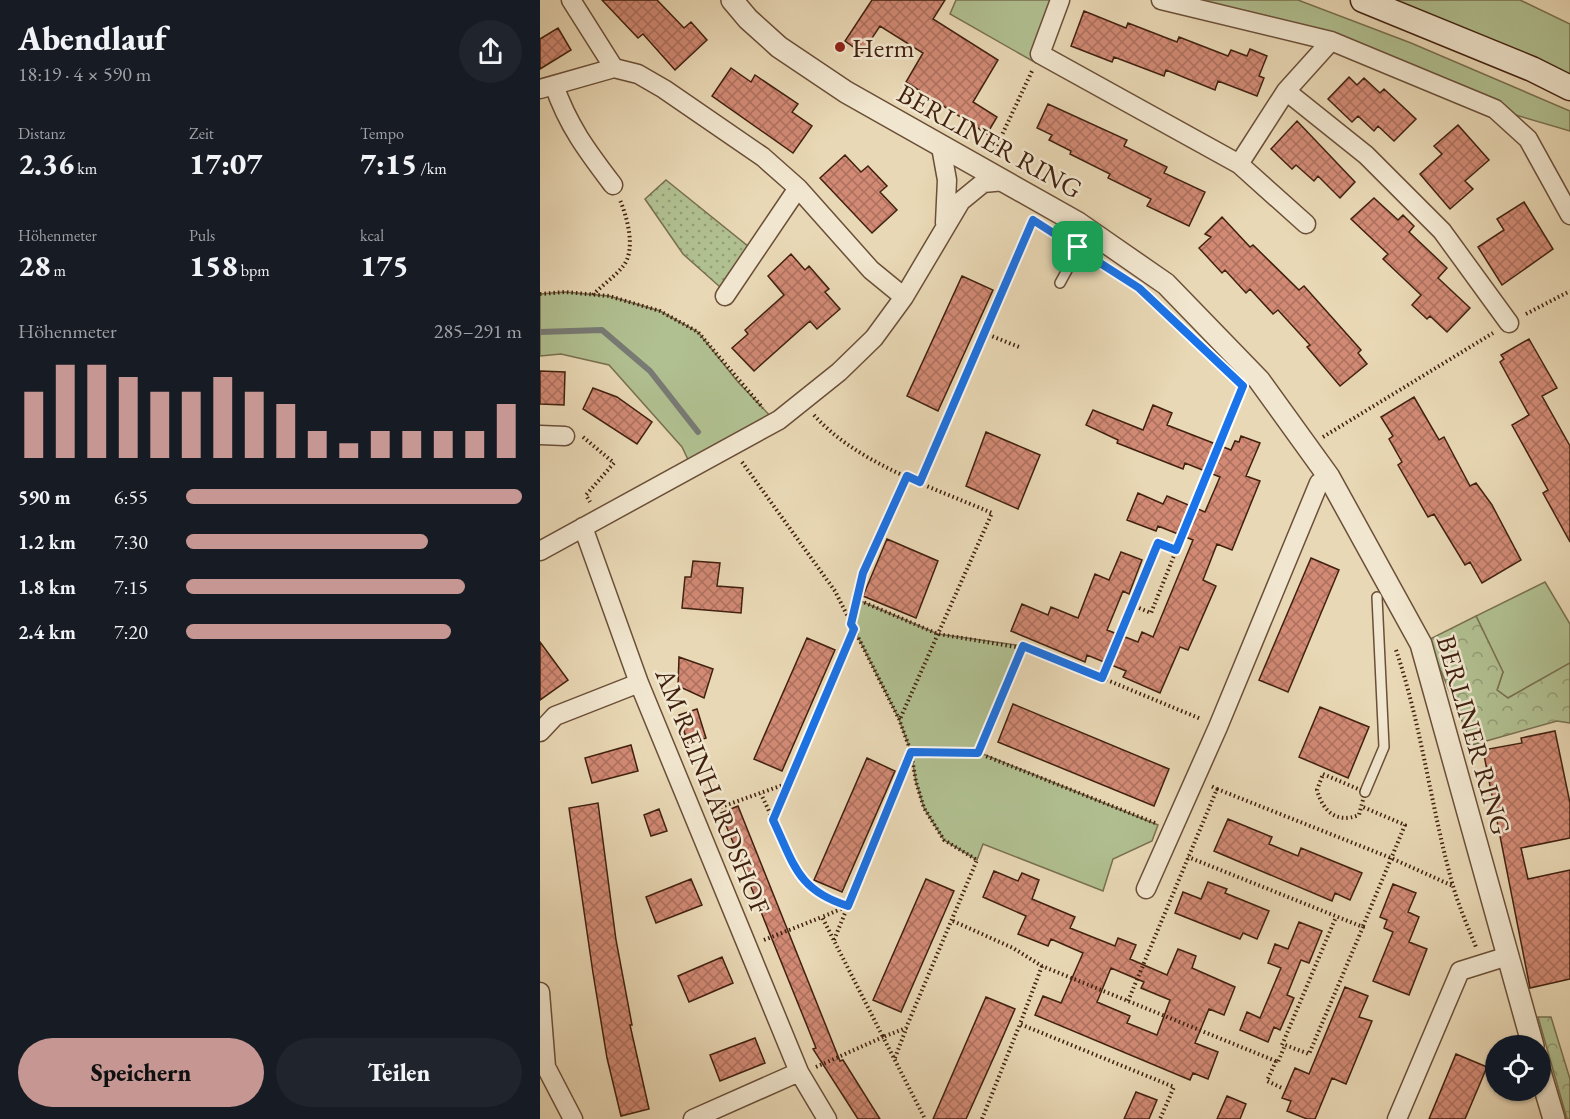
<!DOCTYPE html>
<html lang="de">
<meta charset="utf-8">
<style>
body{margin:0;font-family:"EB Garamond",serif;background:#20242c;color:#f1f3f6;height:100vh;display:flex;flex-direction:column;font-size:22px;white-space:nowrap}
*{box-sizing:border-box;margin:0}
p{font-size:20px;color:#9ea1a6}
.icon{flex:none;width:33px;height:33px;fill:none;stroke:currentColor;stroke-width:2;stroke-linecap:round;stroke-linejoin:round}
.map{position:relative;flex:1;overflow:hidden}
.side{display:flex;flex-direction:column;background:#171b24;width:540px}
.side>*{flex:none}
.tools{position:absolute;left:945px;top:1035px;display:grid;gap:12px}
.tools a{display:grid;place-items:center;width:66px;height:66px;border-radius:50%;background:#171b24;box-shadow:0 2px 4px #0004;font-size:30px}
.pin{position:absolute;display:grid;place-items:center;width:51px;height:51px;color:#fff;margin:-26px;border-radius:12px;box-shadow:0 3px 9px #0006}
.round{display:grid;place-items:center;flex:none;width:63px;height:63px;border-radius:32px;background:#20242c}
.summary{display:flex;align-items:center;justify-content:space-between;height:102px;padding:0 18px}
h1{font-size:33px;font-weight:800;line-height:45px}
.figures{display:grid;grid-template-columns:repeat(3,1fr);gap:9px;height:102px;padding:6px 18px}
.figures div{display:grid;align-content:center}
.figures b{font-size:30px;font-weight:800}
.figures small{font-size:16px;font-weight:400}
.figures p{font-size:16px}
.chart{height:168px;padding:12px 18px}
.chart p{display:flex;justify-content:space-between}
.chart svg{width:100%;height:108px;margin-top:6px;stroke:#c59692;stroke-width:6}
.cta{display:flex;gap:12px;margin-top:auto;padding:12px 18px}
.cta a{flex:1;height:69px;border-radius:36px;background:#c59692;color:#111;font-size:24px;font-weight:800;line-height:69px;text-align:center}
.cta a+a{background:#20242c;color:#f1f3f6}
ul{padding:0 18px;list-style:none;font-size:20px}
li{display:grid;grid-template-columns:96px 72px 1fr;align-items:center;height:45px}
li i{height:15px;border-radius:8px;background:#c59692}
main{display:flex;flex:1;min-height:0}
.map>svg:first-child{display:block}
.green{fill:#b1c091;stroke:#797050;stroke-width:1.5}
.forest{fill:url(#forest-crowns);stroke:#797050;stroke-width:1.5}
.park{fill:url(#park-dots);stroke:#797050;stroke-width:1.5}
.lines{fill:none;stroke-linecap:round;stroke-linejoin:round}
.stream{stroke:#787b75;stroke-width:6}
.building{fill:url(#building-cross-hatch);stroke:#41210f;stroke-width:1.5;fill-rule:evenodd}
.service-casing{stroke:#6b4f38;stroke-width:12}
.minor-casing{stroke:#6b4f38;stroke-width:21}
.tertiary-casing{stroke:#6b4f38;stroke-width:24}
.secondary-casing{stroke:#41210f;stroke-width:27}
.path{stroke:#41210f;stroke-width:4;stroke-dasharray:1.5 3;stroke-linecap:butt}
.service{stroke:#f1e6cf;stroke-width:9}
.minor{stroke:#f1e6cf;stroke-width:18}
.tertiary{stroke:#f1e6cf;stroke-width:21}
.secondary{stroke:#f1e6cf;stroke-width:24}
.route-casing{stroke:#fff;stroke-width:12}
.route{stroke:#1a73e8;stroke-width:8}
.poi-dot{fill:#8f2418;stroke:#f1e6cf;stroke-width:2}
.labels{text-anchor:middle;dominant-baseline:central;stroke-width:5;stroke-linejoin:round;paint-order:stroke}
.poi-label{font-size:27px;fill:#41210f;stroke:#f1e6cf;text-anchor:start}
.street-label{font-size:27px;fill:#41210f;stroke:#f1e6cf}
</style>
<main>
<section class="side">
<div class="summary"><div><h1>Abendlauf</h1><p>18:19 · 4 × 590 m</p></div><a class="round"><svg class="icon" aria-label="share" viewBox="0 0 24 24"><path d="M12 15V3M7 8l5-5 5 5M5 13v7h14v-7"/></svg></a></div>
<div class="figures">
<div><p>Distanz</p><b>2.36<small> km</small></b></div>
<div><p>Zeit</p><b>17:07</b></div>
<div><p>Tempo</p><b>7:15<small> /km</small></b></div>
</div>
<div class="figures">
<div><p>Höhenmeter</p><b>28<small> m</small></b></div>
<div><p>Puls</p><b>158<small> bpm</small></b></div>
<div><p>kcal</p><b>175</b></div>
</div>
<div class="chart"><p><span>Höhenmeter</span>285–291 m</p>
<svg viewBox="0 0 160 44" preserveAspectRatio="none"><path d="M5 44V17M15 44V6M25 44V6M35 44V11M45 44V17M55 44V17M65 44V11M75 44V17M85 44V22M95 44V33M105 44V38M115 44V33M125 44V33M135 44V33M145 44V33M155 44V22"/></svg>
</div>
<ul>
<li><b>590 m</b>6:55<i style="width:100%"></i></li>
<li><b>1.2 km</b>7:30<i style="width:72%"></i></li>
<li><b>1.8 km</b>7:15<i style="width:83%"></i></li>
<li><b>2.4 km</b>7:20<i style="width:79%"></i></li>
</ul>
<div class="cta"><a>Speichern</a><a>Teilen</a></div>
</section>
<div class="map">
<svg width="1030" height="1119" viewBox="0 0 1030 1119">
<defs>
<pattern id="forest-crowns" width="20" height="18" patternUnits="userSpaceOnUse" patternTransform="scale(1.5)"><rect width="20" height="18" fill="#b1c091"/><path d="M2 6a3 3 0 1 1 6 0M12 15a3 3 0 1 1 6 0" fill="none" stroke="#929c75"/></pattern>
<pattern id="park-dots" width="8" height="8" patternUnits="userSpaceOnUse" patternTransform="scale(1.5)"><rect width="8" height="8" fill="#b1c091"/><path d="M2 2h.1M6 6h.1" fill="none" stroke="#929c75" stroke-width="1.8" stroke-linecap="round"/></pattern>
<pattern id="building-cross-hatch" width="8" height="8" patternUnits="userSpaceOnUse" patternTransform="scale(1.5)"><rect width="8" height="8" fill="#d28a75"/><path d="M0 0l8 8M0 8l8-8" fill="none" stroke="#ac705e"/></pattern>
</defs>
<rect width="100%" height="100%" fill="#e9d8b5"/>
<filter id="stains"><feTurbulence type="fractalNoise" baseFrequency=".00333" numOctaves="4"/><feColorMatrix values="0 0 0 0 .2 0 0 0 0 .09 0 0 0 0 .02 0 0 0 .5 -.17"/></filter>
<radialGradient id="worn" r=".72"><stop offset=".6" stop-color="#630" stop-opacity="0"/><stop offset="1" stop-color="#630" stop-opacity=".3"/></radialGradient>
<path class="green" d="M416 0H520L496 63 410 14Z
M621 0H758L871 43 1030 111V131L955 109 791 41Z
M823 0H980L1030 24V88Z
M25 292 69 296 120 311 158 332 198 382 236 422 152 468 142 447 69 365 21 354 0 356V294Z
M1005 582 1030 624V663L968 698 957 690 963 672 936 616Z
M316 599 398 634 483 646 438 752 618 825 612 841 573 859 563 891 443 844 437 860 404 840 384 808 376 782 371 752 359 719 311 623Z"/>
<path class="forest" d="M936 616 963 672 957 690 968 698 1030 663V723L1017 721 932 745 888 640Z
M998 1017H1011L1030 1079V1119H1027Z"/>
<path class="park" d="M126 180 209 247 180 287 143 254 105 199Z"/>
<g class="lines">
<path class="stream" d="M0 332 62 330 110 371 158 432"/>
</g>
<path class="building" d="M62 0H117L144 28 151 22 167 40 135 70 103 34 98 38Z
M332 0H405L393 19 458 60 433 102 457 117 447 134 366 82 383 53 340 26 322 53 305 41Z
M544 11 586 28 588 23 637 42 639 37 688 56 691 50 707 56 710 49 727 56 719 76 724 78 717 96 678 81 675 90 626 70 624 76 574 57 572 62 531 46Z
M18 28 31 50 0 69V39Z
M191 68 211 82 215 75 258 104 252 112 272 126 253 153 172 96Z
M809 77 817 85 824 78 840 93 844 89 876 119 854 141 838 126 834 131 818 116 812 122 788 99Z
M508 104 587 140 584 146 627 167 624 173 665 192 649 226 607 206 611 199 568 178 570 174 530 154 531 151 509 140 512 135 497 128Z
M757 121 815 182 800 198 778 176 774 181 756 165 752 169 731 149Z
M918 125 949 160 925 181 933 189 910 209 880 174 902 154 894 146Z
M305 155 321 172 328 166 347 186 340 192 357 210 332 233 280 178Z
M834 198 858 220 863 215 874 226 869 232 907 268 898 278 930 308 907 332 890 316 887 319 872 305 881 295 843 259 848 254 811 219Z
M984 202 1013 249 962 285 938 247 964 230 957 219Z
M682 217 710 247 713 245 759 290 764 286 821 350 818 353 827 364 800 386 767 347 770 345 738 310 733 314 710 289 706 293 685 270 682 273 659 248 671 237 665 234Z
M251 254 265 270 269 266 289 289 285 292 300 309 277 329 270 321 214 371 192 348 208 334 205 330 244 295 228 276Z
M422 276 453 290 398 411 367 396Z
M989 339 1017 388 1002 396 1030 446V542L1003 493 1008 490 972 425 989 415 960 362 964 359 961 355Z
M0 371 25 372 24 405 0 404Z
M53 388 77 397 112 422 97 444 43 409Z
M874 397 899 440 904 437 930 486 936 483 952 505 981 560 942 583 930 562 925 565 894 514 888 517 858 465 862 462 849 439 853 436 841 417Z
M613 405 632 413 627 425 691 450 695 441 699 442 701 436 720 443 706 476 720 481 692 550 677 544 663 580 676 586 648 650 640 647 620 693 583 677 586 671 547 655 545 662 471 631 482 604 508 615 511 607 538 618 555 574 569 580 581 552 602 560 589 594 583 591 567 630 598 642 602 632 613 637 653 540 618 526 616 531 587 520 598 493 623 504 627 496 665 512 680 477 645 463 643 469 577 443 578 440 546 425 553 410 603 430Z
M446 432 500 455 478 509 426 486Z
M347 539 398 561 376 618 323 596Z
M771 558 799 570 748 692 719 680Z
M153 561 180 563 177 586 203 588 201 613 142 608 145 577H151Z
M267 638 295 650 242 771 214 759Z
M0 642 28 680 0 700Z
M139 657 173 669 164 698 138 686Z
M473 704 629 769 614 806 458 742Z
M780 707 829 727 808 778 759 757Z
M157 709 166 738 148 744 139 715Z
M1015 731 1030 803V838L981 848 988 879 1030 870V979L990 988 943 750 982 743 981 738Z
M91 745 98 771 52 783 45 758Z
M327 758 355 771 302 892 274 880Z
M58 803 76 940 92 1025H90L109 1109 81 1116 67 1058 53 973 29 808Z
M198 806 300 1061 303 1060 340 1119H318L273 1049 276 1048 181 813Z
M119 809 127 831 111 836 104 815Z
M688 819 732 837 729 844 758 856 761 848 822 873 810 900 795 893 792 901 674 851Z
M454 871 478 881 482 873 499 880 492 899 535 917 530 928 575 946 578 938 596 945 590 959 627 975 638 949 656 956 652 968 695 987 684 1015 669 1009 655 1043 678 1052 668 1079 653 1073 650 1080 495 1015 503 996 521 1003 543 953 511 939 508 946 478 934 486 916 443 897ZM571 968 604 982 601 988 630 1000 617 1035 587 1023 590 1016 557 1002Z
M151 879 162 905 116 923 106 897Z
M386 879 414 891 361 1012 333 1000Z
M668 882 687 889 685 893 729 911 717 939 703 933 700 939 635 913 643 892 661 899Z
M853 884 876 893 868 912 879 917 869 942 887 949 869 995 833 981 853 932 844 928 847 920 840 917Z
M759 922 782 931 769 963 761 960 747 995 754 998 740 1030 734 1027 728 1042 700 1030 707 1012 720 1018 741 968 728 963 735 944 748 949Z
M182 957 193 983 149 1002 138 976Z
M805 987 828 996 819 1017 832 1021 806 1084 792 1078 775 1119H767L747 1111 751 1101 742 1098 755 1068 769 1074Z
M446 997 475 1009 458 1048 426 1119H393Z
M215 1038 225 1063 180 1081 170 1055Z
M916 1054 947 1067 925 1119H889Z
M596 1092 617 1100 609 1119H584Z
M687 1096 706 1104 700 1119H677Z"/>
<g class="lines">
<defs>
<path id="service" d="M520 283 549 230
M825 792 844 747 837 597"/>
<path id="minor" d="M31 0 74 68 98 74 124 89 223 157 258 188 331 270 364 297
M520 0 500 54 699 164 746 91 791 41
M621 0 791 41 955 109 988 139 1030 215
M14 85C28 126 48 152 73 185
M0 89 74 68
M746 91 826 155 902 231 969 323
M401 147 407 180 405 223
M699 164 766 224
M185 296 258 188
M0 435 25 436
M43 527 99 683 259 1072 153 1119
M0 551 239 420 299 372 334 338 364 297 421 201 443 183 465 181
M0 732 15 716 99 683
M606 889 678 727 779 483 789 477
M0 992 6 1067 33 1119
M259 1072 287 1119
M857 1119 920 971 968 956"/>
<path id="tertiary" d="M192 0 208 19 239 47 306 92 538 223 626 284 719 380 789 477 881 644 993 1046
M1000 1072 1014 1119"/>
<path id="secondary" d="M823 0 992 69 1030 88"/>
</defs>
<use href="#service" class="service-casing"/>
<use href="#minor" class="minor-casing"/>
<use href="#tertiary" class="tertiary-casing"/>
<use href="#secondary" class="secondary-casing"/>
<path class="path" d="M453 154 492 71
M0 294 25 292 69 296 120 311 158 332 223 408
M53 295C62 285 76 276 84 265 96 248 87 217 80 200
M986 314 1030 291
M444 333 479 347
M274 415C316 463 394 488 452 513L360 719
M43 437 74 463 46 495 50 502
M783 437 953 333
M202 462 295 591 359 719 371 752 376 782 384 808 404 840 437 860 366 1028 343 1037 282 917 308 906 285 899 261 879 221 794
M380 482 495 221
M316 599 398 634 482 648
M592 605 618 543 636 550
M311 623 323 573 367 476
M856 650C882 727 891 808 913 886 919 907 928 927 936 947
M562 678 661 719
M438 753 483 646 562 678 592 605 611 613 701 389
M783 774 825 792 819 815C796 824 783 811 777 790Z
M677 789 851 858 913 886
M172 810 249 783 314 629
M233 819 249 783
M413 921 473 948 502 966 738 1062 745 1045 769 1054 823 927 648 857
M823 926 865 825 823 807
M224 940 282 917
M294 940 371 752 438 753 615 823
M502 966 480 1024 634 1087 620 1119
M588 1001 677 789 671 786
M742 1045 796 917
M355 1058 366 1029
M736 1061 727 1081 742 1088
M276 1067 343 1037 385 1119
M442 1119 480 1024"/>
<use href="#service" class="service"/>
<use href="#minor" class="minor"/>
<use href="#tertiary" class="tertiary"/>
<use href="#secondary" class="secondary"/>
</g>
<g class="lines">
<defs>
<path id="route" d="M493 220 599 288 703 386 636 550 618 543 562 678 483 646 438 753 371 752 308 906C257 890 254 864 233 820L314 629 311 624 323 573 367 476 380 482Z"/>
</defs>
<use href="#route" class="route-casing"/>
<use href="#route" class="route"/>
</g>
<circle class="poi-dot" cx="300" cy="47" r="6"/>
<g class="labels">
<g class="poi-label">
<text x="312" y="47">Herm</text>
</g>
<g class="street-label">
<text transform="translate(450 141) rotate(29)">BERLINER RING</text>
<text transform="translate(934 735) rotate(74)">BERLINER RING</text>
<text transform="translate(173 791) rotate(68)">AM REINHARDSHOF</text>
</g>
</g>
<rect width="100%" height="100%" filter="url(#stains)"/>
<rect width="100%" height="100%" fill="url(#worn)"/>
</svg>
<div class="tools">
<a><svg class="icon" aria-label="locate" viewBox="0 0 24 24"><circle cx="12" cy="12" r="6"/><path d="M12 2v4M12 18v4M2 12h4M18 12h4"/></svg></a>
</div>
<div class="pin" style="left:538px;top:247px;background:#1e9e55"><svg class="icon" aria-label="arrive" viewBox="0 0 24 24"><path d="M6 21V4h12l-3 4 3 4H6"/></svg></div>
</div>
</main>
